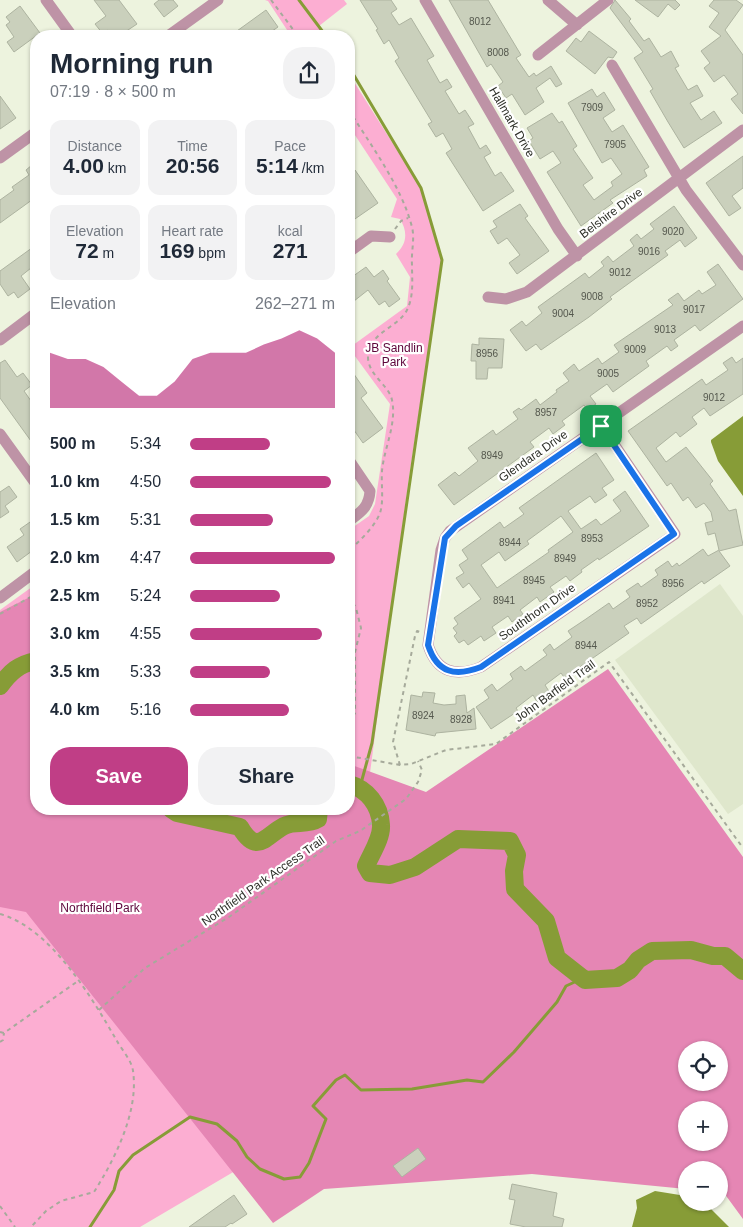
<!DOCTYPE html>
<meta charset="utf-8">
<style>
body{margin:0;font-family:Arial,sans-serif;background:#f2f2f3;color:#1f2937;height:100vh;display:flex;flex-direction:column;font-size:19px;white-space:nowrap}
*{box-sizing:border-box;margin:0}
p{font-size:16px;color:#747a83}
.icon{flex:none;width:28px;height:28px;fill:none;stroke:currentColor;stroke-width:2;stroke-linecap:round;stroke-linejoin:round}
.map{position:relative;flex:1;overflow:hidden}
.drawer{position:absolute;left:30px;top:30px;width:325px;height:785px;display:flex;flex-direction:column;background:#fff;border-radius:20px;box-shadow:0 1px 4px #0004}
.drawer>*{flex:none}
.buttons{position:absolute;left:678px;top:1041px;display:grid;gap:10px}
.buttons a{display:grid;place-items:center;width:50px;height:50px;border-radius:50%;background:#fff;box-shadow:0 1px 4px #0004;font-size:25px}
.pin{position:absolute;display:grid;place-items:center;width:42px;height:42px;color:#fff;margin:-21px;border-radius:10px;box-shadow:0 2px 8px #0006}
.round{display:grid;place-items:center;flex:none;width:52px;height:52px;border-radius:20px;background:#f2f2f3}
.summary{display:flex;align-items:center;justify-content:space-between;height:85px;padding:0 20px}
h1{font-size:28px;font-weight:800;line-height:38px}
.stats{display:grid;grid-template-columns:repeat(3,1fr);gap:8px;height:85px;padding:5px 20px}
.stats div{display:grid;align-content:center;border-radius:12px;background:#f2f2f3;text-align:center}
.stats b{font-size:21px;font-weight:800}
.stats small{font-size:14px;font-weight:400}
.stats p{font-size:14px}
.chart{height:140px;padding:10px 20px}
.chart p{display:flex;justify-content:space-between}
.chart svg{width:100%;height:90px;margin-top:5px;fill:#c03e86;opacity:.7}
.action{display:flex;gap:10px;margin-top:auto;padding:10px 20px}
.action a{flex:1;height:58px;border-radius:20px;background:#c03e86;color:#fff;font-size:20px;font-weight:800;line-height:58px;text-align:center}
.action a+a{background:#f2f2f3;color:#1f2937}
ul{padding:0 20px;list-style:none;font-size:16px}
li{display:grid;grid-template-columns:80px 60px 1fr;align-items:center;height:38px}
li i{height:12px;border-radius:6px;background:#c03e86}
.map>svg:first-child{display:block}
.built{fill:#dfe7cc}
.green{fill:#fcaed2}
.forest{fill:#e586b4;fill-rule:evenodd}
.water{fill:#879c37}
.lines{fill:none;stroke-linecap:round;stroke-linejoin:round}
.stream{stroke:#879c37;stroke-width:3}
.river{stroke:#879c37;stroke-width:18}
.building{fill:#cad0bc;stroke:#adb3a0;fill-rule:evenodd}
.path{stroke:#a6aa9b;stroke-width:2;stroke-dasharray:4 4;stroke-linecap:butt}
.minor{stroke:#be93a6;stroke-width:11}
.route-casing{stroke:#fff;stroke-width:10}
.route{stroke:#1a73e8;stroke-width:6}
.labels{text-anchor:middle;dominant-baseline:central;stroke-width:4.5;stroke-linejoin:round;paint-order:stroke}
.number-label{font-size:10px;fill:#55584e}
.street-label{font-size:12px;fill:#2e3029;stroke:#fff}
.park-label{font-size:12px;fill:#5d063b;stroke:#fff}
</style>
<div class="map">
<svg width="743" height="1227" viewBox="0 0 743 1227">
<rect width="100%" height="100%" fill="#edf3de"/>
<path class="built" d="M720 584 743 616V804L728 814 615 660Z"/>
<path class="green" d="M265 0H344L347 4 319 26 325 36H291L268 1Z
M349 74 421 188 442 260 408 484 360 849 235 1171 140 1227H0V610L36 584V809H349V530L369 516 375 504 390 404 349 348 407 306 410 277 396 254C407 244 408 232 400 219L391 217 397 199 349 126Z"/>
<path class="forest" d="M36 594V809H349V764L426 792 608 669 743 857V1219L724 1193H719V1170H686V1189L532 1174 324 1189 273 1223 26 912 0 907V612ZM686 1050H719V1082H686ZM686 1110H719V1142H686Z"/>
<path class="water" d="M743 416V496L718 461 711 442V440Z
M655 1191 686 1196V1202L705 1203 729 1227H632L637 1208 636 1200Z"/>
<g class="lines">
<path class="stream" d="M299 0 326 36
M349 67 421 188 442 260 372 743 360 787
M90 1227 114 1190 119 1171 133 1155 190 1117 217 1124 237 1141 247 1157 260 1169 284 1179 300 1177 309 1163 326 1119 313 1106 336 1080 345 1075 361 1090 412 1089 467 1080 483 1082 514 1052 557 1002 566 986 579 980H585"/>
<path class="river" d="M0 686C10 672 19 664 36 661
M349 784C367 789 380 805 381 825 382 838 371 854 366 866L370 873 390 875 415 867 458 839 510 841 517 855 514 871 515 889 546 921 557 958 585 980 617 978 630 970 638 960 652 951 691 950 713 956H725L743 971
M171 809 177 813 240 827C257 856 265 836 284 826 295 820 307 826 318 819L319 809"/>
</g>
<path class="building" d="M94 0H119L137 24 119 36H113L108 30 103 34 95 24 106 16Z
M159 0H173L178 6 164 17 154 4Z
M360 0H391L397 9 391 13 399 25 411 18 434 56 427 60 440 83 447 79 452 87 445 91 459 114 465 110 474 124 468 127 480 149 486 145 491 153 484 157 495 176 501 172 514 191 483 211 446 153 452 149 443 133 436 137 428 124 432 122 395 61 399 58 389 40 384 44 376 30 378 29Z
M449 0H488L521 55 516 58 529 77 534 73 536 76 551 66 562 84 556 87 550 78 536 88 544 102 525 115 512 94 506 98 498 86 503 82 491 64 487 67Z
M615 0 631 19 629 21 644 41 649 38 661 57 671 51 679 66 675 68 688 90 697 85 703 96 690 103 701 120 714 111 722 123 684 148 668 122 650 91 653 89 634 58 643 52 610 8Z
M635 0H675L680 5 675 10 668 4 658 17Z
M714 0H736L743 5 725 30 743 55V114L731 99 738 94 724 75 714 82 704 68 710 63 701 51 721 36 709 27 719 13 709 6Z
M20 6 40 33 14 52 7 42 14 37 6 25 10 22 6 17Z
M266 10 278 27 265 36H230Z
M589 31 617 52 613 58 608 57 595 74 566 51 576 38 581 42Z
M592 89 597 97 604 92 615 110 603 118 612 132 623 125 649 167 644 170 647 176 610 200 613 203 581 226 547 172 561 163 553 151 540 159 529 141 533 138 527 128 552 113 559 123 562 121 577 146 573 149 593 178 583 185 594 200 613 186 611 182 622 174 611 158 602 163 568 103Z
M0 96 16 118 0 129Z
M743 156V188L732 196 741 208 729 216 706 183Z
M32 165 36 171V197L0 223V200L14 190 12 187 29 175 26 170Z
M355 170 378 203 352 221 349 216V194L352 192 349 187V175Z
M520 204 528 216 525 218 549 251 517 274 509 263 520 255 507 238 498 244 490 231 497 227 493 221Z
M674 206 697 238 685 247 680 240 665 251 668 255 610 297 612 299 589 317 541 350 536 344 526 351 510 330 522 321 526 326 542 313 538 307 585 273 589 278 604 266 601 262 608 256 613 262 634 246 630 240 637 234 641 239 654 229 650 224Z
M36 245V264L21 276 30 289 18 298 14 292 8 296 0 284V271Z
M718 264 743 299 700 331 695 325 674 340 678 346 671 351 667 346 646 361 649 366 613 392 607 384 590 396 596 404 587 410 584 405 562 421 565 425 553 434 549 428 530 442 534 447 454 505 438 485 455 472 459 476 478 461 468 448 493 430 496 435 518 419 513 412 519 408 521 410 536 399 540 405 557 392 556 390 569 381 563 373 574 364 579 371 598 358 602 364 619 352 614 345 673 305 668 300 678 293 684 301 699 290 702 294 716 285 707 272Z
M366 267 374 277 383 270 389 279 387 281 400 299 389 307 385 301 379 305 368 290 349 305V279Z
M479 338 504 339 502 368H488L487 379H476V361H471L472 344 479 345Z
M732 357 736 363 743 358V394L710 416 704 408 692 417 697 424 680 437 676 432 656 448 666 462 686 447 713 481 710 484 729 511 736 509 743 545 719 551 730 566 704 584 702 581 641 624 637 618 624 626 629 633 577 669 578 672 566 680 561 673 545 685 550 693 537 702 533 695 516 708 518 711 491 729 476 707 489 698 484 690 492 684 497 691 513 679 510 674 521 666 525 671 547 655 543 650 550 644 554 650 572 637 568 631 586 619 609 603 613 609 630 597 626 591 638 583 641 587 658 575 655 570 668 561 672 567 677 563 679 566 703 549 708 556 719 550 715 533 708 535 705 523 713 521 711 512 704 503 696 508 688 497 683 501 671 483 667 486 628 431 702 379 706 385 728 370 723 363Z
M5 360 17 377 23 373 32 385 24 391 36 408V448L0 398V363Z
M349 367 367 393 361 398 383 428 363 443 349 423Z
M596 453 614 480 602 488 607 495 595 503 590 496 568 511 581 529 596 519 601 525 621 511 613 500 625 491 649 526 599 560 598 558 581 570 582 572 570 581 566 576 550 587 554 592 540 602 537 597 520 610 523 614 512 622 508 616 492 627 496 633 484 641 481 636 468 645 464 640 459 643 454 636 457 633 453 628 458 624 454 618 481 599 469 583 463 588 456 578 464 573 459 565 468 559 462 550 500 522 504 528 524 514 519 508ZM561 516 573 532 548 550 549 552 497 588 481 565 499 552 505 561 529 544 527 541Z
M9 486 17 497 5 506 9 512 0 518V492Z
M33 520 36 524V548L17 562 7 547 24 535 20 529Z
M423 692 435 693 433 703 444 705 456 704V696L465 695 467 713 474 708 476 729 436 733 435 736 406 730 411 695 422 697Z
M418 1148 426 1159 402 1177 393 1166Z
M512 1184 557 1193 553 1216 564 1219 562 1227H526L510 1224 515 1200 509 1199Z
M234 1195 247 1214 232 1224 231 1223 225 1227H189Z"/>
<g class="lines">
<path class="path" d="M271 0 298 36
M349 110C371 146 401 185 412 227 415 239 411 252 412 265 412 280 414 296 407 310 397 329 368 332 368 358 369 376 389 385 392 400 397 424 384 448 382 471 381 484 384 501 380 513 374 528 360 540 349 551
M395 229 401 221 408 218
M349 596 356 608 361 628 355 652V713L349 725
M0 614 36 594
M349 756 400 765 411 764 446 750 496 744 609 662 743 848
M400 765 393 742 415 636 417 631 420 632
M0 914C51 928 92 998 117 1041 122 1050 132 1061 133 1071 139 1111 115 1159 94 1192L61 1201 46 1211 31 1227
M99 1010 145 968 229 917 336 841 360 831 406 799 418 782 422 770 418 761
M0 1032 4 1033 78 981
M0 1042 3 1040 4 1033
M0 1206 15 1227"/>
<path class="minor" d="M46 0 72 36
M425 0 558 229 577 256
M548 0 577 25
M168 36 218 0
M538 55 608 0
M612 65 686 190 743 265
M0 158 36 132
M349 252 371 236 390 237
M488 297 506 299 527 292 743 130
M0 340 36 313
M601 425 675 534 481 667C456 677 437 673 428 645L441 550 445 538 450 531 743 326
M0 434 36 484
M349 460 370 491C369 507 361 512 349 521
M0 598 36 571"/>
</g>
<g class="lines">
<defs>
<path id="route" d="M601 426 674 534 481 667C455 677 437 673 428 645L445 538 456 526Z"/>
</defs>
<use href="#route" class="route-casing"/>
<use href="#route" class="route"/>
</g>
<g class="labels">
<g class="number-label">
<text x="480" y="21">8012</text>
<text x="498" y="52">8008</text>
<text x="592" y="107">7909</text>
<text x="615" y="144">7905</text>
<text x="673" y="231">9020</text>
<text x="649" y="251">9016</text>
<text x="620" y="272">9012</text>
<text x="592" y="296">9008</text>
<text x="694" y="309">9017</text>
<text x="563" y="313">9004</text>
<text x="665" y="329">9013</text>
<text x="635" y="349">9009</text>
<text x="487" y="353">8956</text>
<text x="608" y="373">9005</text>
<text x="714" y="397">9012</text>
<text x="546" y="412">8957</text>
<text x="492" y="455">8949</text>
<text x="592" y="538">8953</text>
<text x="510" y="542">8944</text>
<text x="565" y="558">8949</text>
<text x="534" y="580">8945</text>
<text x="673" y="583">8956</text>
<text x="504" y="600">8941</text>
<text x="647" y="603">8952</text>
<text x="586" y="645">8944</text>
<text x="423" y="715">8924</text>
<text x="461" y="719">8928</text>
</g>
<g class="street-label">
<text transform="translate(512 122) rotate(60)">Hallmark Drive</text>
<text transform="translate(611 213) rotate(-37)">Belshire Drive</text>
<text transform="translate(533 456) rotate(-35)">Glendara Drive</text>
<text transform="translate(537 612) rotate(-35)">Souththorn Drive</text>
<text transform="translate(555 691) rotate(-36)">John Barfield Trail</text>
<text transform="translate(263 881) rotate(-35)">Northfield Park Access Trail</text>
</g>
<g class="park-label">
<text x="394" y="348">JB Sandlin<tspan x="394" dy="14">Park</tspan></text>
<text x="100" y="908">Northfield Park</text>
</g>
</g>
</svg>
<div class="buttons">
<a><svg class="icon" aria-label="locate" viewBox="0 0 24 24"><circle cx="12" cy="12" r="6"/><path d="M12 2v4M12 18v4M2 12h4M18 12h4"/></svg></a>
<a>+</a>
<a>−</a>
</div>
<div class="pin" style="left:601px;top:426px;background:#1e9e55"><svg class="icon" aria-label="arrive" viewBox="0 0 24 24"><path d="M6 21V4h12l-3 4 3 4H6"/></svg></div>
<section class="drawer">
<div class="summary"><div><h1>Morning run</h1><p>07:19 · 8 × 500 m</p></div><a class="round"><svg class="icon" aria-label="share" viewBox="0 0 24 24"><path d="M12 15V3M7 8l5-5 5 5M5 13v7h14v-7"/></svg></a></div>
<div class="stats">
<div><p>Distance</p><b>4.00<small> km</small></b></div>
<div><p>Time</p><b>20:56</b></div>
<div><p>Pace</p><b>5:14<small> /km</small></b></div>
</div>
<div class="stats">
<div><p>Elevation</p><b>72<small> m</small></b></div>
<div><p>Heart rate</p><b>169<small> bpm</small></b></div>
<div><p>kcal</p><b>271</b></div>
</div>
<div class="chart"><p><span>Elevation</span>262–271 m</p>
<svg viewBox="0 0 160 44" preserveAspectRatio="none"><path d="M0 44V17L10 20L20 20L30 24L40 31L50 38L60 38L70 31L80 20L90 17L100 17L110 17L120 13L130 10L140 6L150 10L160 17V44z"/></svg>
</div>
<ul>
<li><b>500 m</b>5:34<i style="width:55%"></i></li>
<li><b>1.0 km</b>4:50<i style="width:97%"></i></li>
<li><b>1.5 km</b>5:31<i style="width:57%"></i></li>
<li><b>2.0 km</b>4:47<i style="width:100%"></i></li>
<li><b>2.5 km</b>5:24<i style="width:62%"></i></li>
<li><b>3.0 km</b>4:55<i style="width:91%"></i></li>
<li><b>3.5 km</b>5:33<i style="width:55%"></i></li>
<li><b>4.0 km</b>5:16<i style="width:68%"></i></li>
</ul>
<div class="action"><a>Save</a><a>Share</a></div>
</section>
</div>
